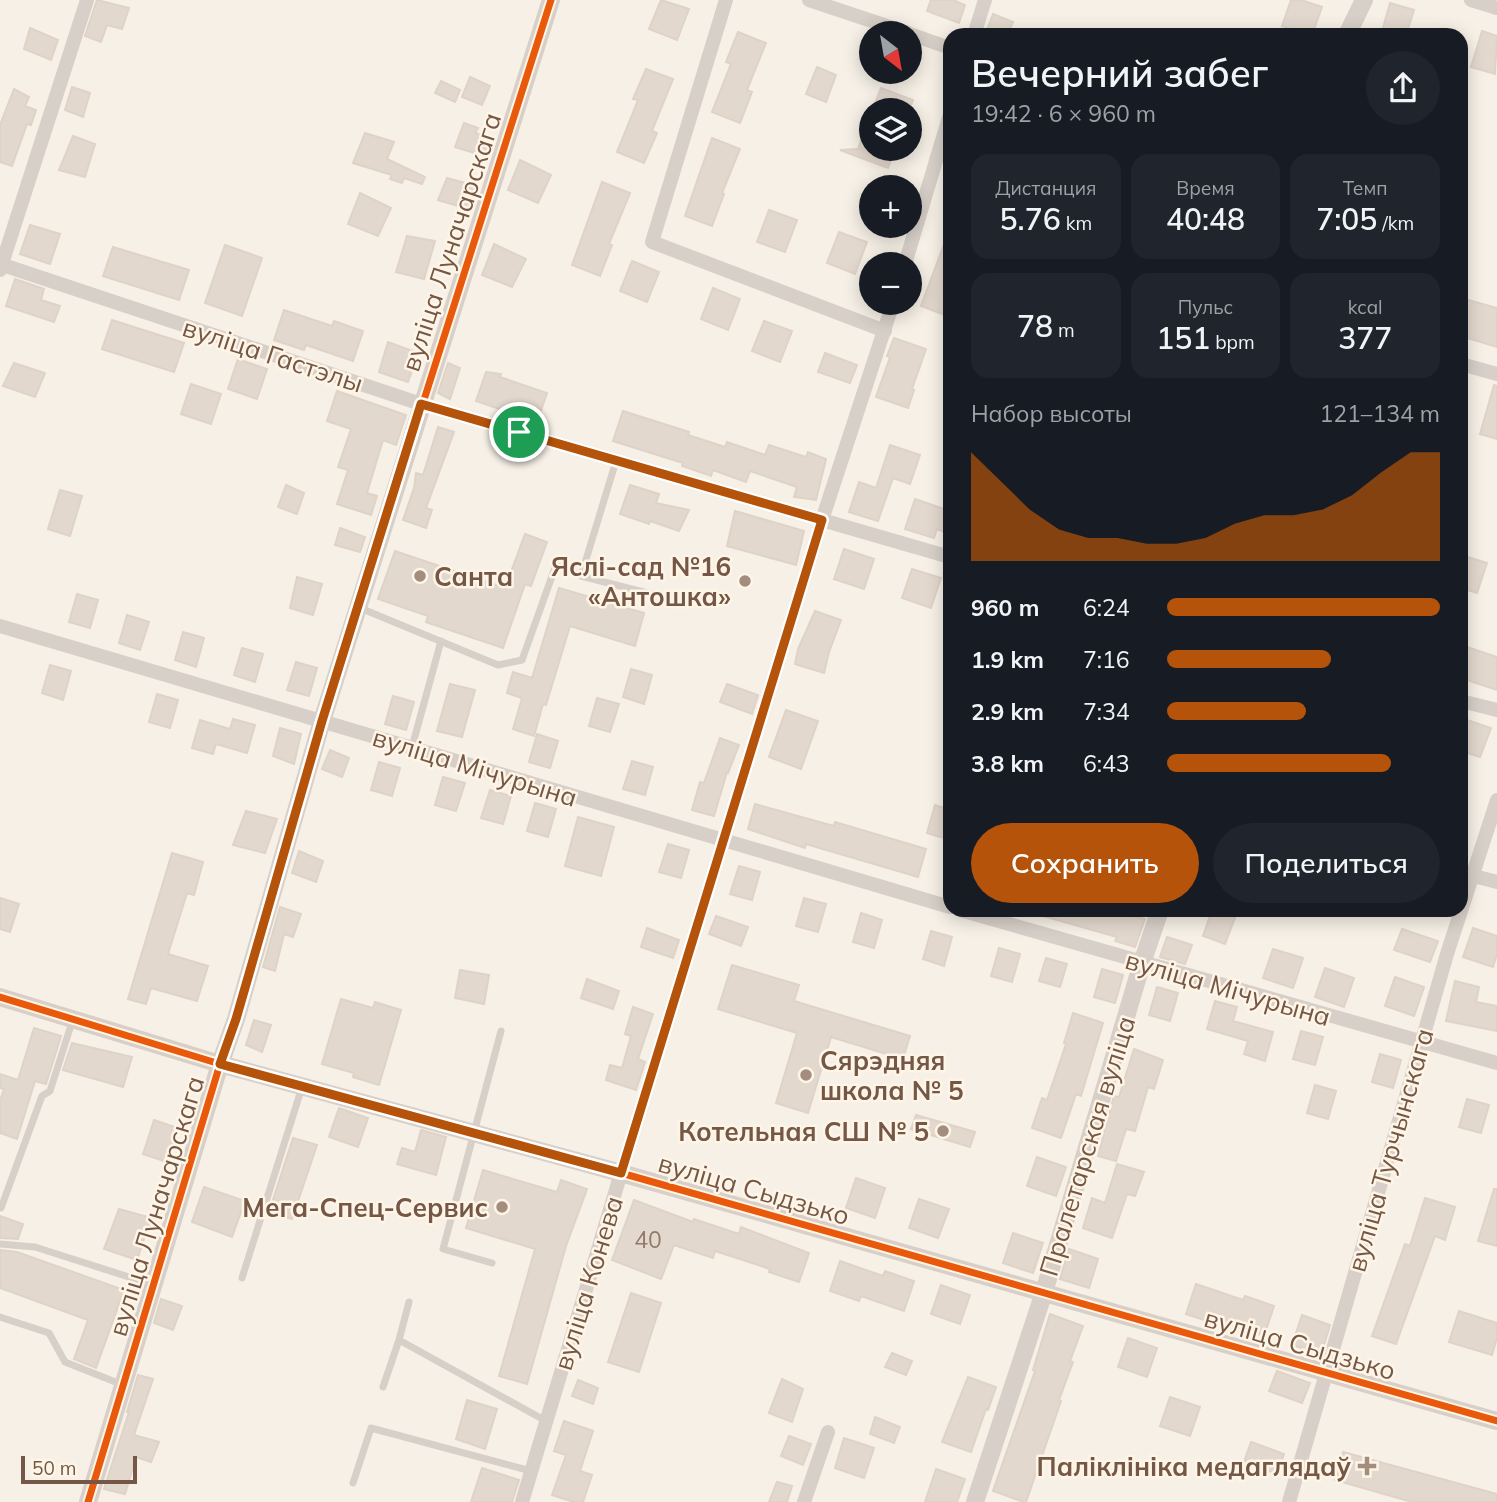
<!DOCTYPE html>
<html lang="ru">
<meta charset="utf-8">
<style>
body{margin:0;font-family:Mulish,sans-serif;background:#20242c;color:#f1f3f6;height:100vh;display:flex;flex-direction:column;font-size:26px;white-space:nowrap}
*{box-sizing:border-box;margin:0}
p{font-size:23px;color:#9ea1a6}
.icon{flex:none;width:38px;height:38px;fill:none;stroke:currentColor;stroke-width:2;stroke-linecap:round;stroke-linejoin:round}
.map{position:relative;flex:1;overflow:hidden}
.sheet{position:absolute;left:943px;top:28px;width:525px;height:889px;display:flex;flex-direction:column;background:#171b24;border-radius:21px;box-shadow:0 4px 18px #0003}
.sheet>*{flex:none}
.needle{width:46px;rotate:149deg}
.tools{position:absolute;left:859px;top:21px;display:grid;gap:14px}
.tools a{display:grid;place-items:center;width:63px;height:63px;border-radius:50%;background:#171b24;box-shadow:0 4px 18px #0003;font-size:35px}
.scale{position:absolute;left:21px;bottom:18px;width:116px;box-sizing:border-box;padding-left:7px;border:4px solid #745746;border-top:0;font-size:19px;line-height:24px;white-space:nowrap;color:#745746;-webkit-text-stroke:5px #fff5e6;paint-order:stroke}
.pin{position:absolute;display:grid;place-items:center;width:60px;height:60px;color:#fff;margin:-30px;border:4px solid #fff;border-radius:50%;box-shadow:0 2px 7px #0007}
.round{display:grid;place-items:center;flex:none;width:74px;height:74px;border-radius:37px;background:#20242c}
.headline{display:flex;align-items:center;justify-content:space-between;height:119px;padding:0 28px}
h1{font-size:38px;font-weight:600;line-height:52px}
.metrics{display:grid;grid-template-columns:repeat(3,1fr);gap:10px;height:119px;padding:7px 28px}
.metrics div{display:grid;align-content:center;border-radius:18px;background:#20242c;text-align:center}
.metrics b{font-size:30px;font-weight:600}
.metrics small{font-size:19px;font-weight:400}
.metrics p{font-size:19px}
.chart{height:196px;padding:14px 28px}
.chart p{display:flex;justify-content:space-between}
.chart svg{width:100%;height:126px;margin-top:7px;fill:#b45309;opacity:.7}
.action{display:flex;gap:14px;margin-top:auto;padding:14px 28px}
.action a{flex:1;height:80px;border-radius:42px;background:#b45309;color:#fff;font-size:28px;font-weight:600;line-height:80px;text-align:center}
.action a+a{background:#20242c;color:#f1f3f6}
ul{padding:0 28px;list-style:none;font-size:23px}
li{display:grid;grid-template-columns:112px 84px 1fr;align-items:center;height:52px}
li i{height:18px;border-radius:9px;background:#b45309}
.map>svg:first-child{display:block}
.building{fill:#e3d8cd;stroke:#dfd3c8;stroke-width:2}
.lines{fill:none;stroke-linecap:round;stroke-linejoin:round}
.service{stroke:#d7cfc8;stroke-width:7}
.minor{stroke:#d7cfc8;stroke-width:14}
.tertiary{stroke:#d7cfc8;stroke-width:18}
.cycleway-casing{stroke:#fff5e6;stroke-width:11}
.cycleway{stroke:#e8590c;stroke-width:7}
.route-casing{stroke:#fff;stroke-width:14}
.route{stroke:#b45309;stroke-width:9}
.poi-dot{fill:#a28d7e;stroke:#fff5e6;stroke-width:2.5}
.labels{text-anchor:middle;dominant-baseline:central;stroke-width:5;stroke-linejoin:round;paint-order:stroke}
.number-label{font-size:23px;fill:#92796a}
.street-label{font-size:26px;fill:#745746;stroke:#fff5e6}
.poi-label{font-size:26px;font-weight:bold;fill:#745746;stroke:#fff5e6;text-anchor:end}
</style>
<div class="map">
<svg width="1497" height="1502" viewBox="0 0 1497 1502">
<rect width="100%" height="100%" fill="#f6f0e6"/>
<path class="building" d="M97 0 129 8 122 29 107 25 101 42 85 36Z
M661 0 689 9 677 40 649 29Z
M931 0H953L965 5 959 23 927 11Z
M1291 0H1301L1322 7 1312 35 1282 26Z
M1390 3 1414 10 1406 35H1381Z
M993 14 1013 22 1007 35H985Z
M30 28 58 40 51 60 24 49Z
M1482 31 1497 36 1495 74 1471 67Z
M738 32 766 43 747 90 752 92 740 123 712 112 731 64 726 62Z
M817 67 836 75 826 102 806 94Z
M646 69 673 79 652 131 657 133 644 163 617 152 638 100 633 99Z
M470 77 490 86 482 105 462 97Z
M441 81 460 90 455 102 435 93Z
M72 87 90 93 83 117 65 110Z
M881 88 913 100 909 110H884L874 106Z
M14 89 29 97 25 106 36 110 31 125 27 124 12 166 0 162V125Z
M464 123 478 128 475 133 490 138 484 156 455 147Z
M365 133 394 142 387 159 425 177 422 184 404 178 402 183 390 179 392 175 353 163Z
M73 136 95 144 85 177 59 170Z
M712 138 740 149 722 193 724 194 712 226 685 216Z
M862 138 872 141V149H895L888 168 840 150 858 149Z
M520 160 551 175 538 203 508 190Z
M447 178 476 186 468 209 438 200Z
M602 182 630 193 609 244 612 245 600 276 572 265Z
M360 193 391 208 378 236 348 224Z
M769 210 797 220 785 252 757 242Z
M30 225 60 234 50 264 20 254Z
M949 231H950V317L921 306Z
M839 232 867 242 855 274 827 263Z
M407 236 435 241 424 279 396 272Z
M494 244 526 259 512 287 482 275Z
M225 245 262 258 242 316 205 303Z
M113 247 189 270 179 300 103 276Z
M632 261 659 272 647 302 620 291Z
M15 279 44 289 41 300 60 306 54 322 6 306Z
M713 288 740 299 728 330 701 319Z
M1461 298 1497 308V347L1461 336Z
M284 310 332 326 334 321 363 331 353 361 306 345 304 350 274 340Z
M112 320 184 343 174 372 102 349Z
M764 321 792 331 780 362 752 351Z
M894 338 926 349 912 389 914 390 908 408 876 397 890 357 887 356Z
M388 342 418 353 408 382 379 372Z
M825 353 857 365 850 383 818 372Z
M238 359 267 369 257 399 228 389Z
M14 363 45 373 35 397 3 386Z
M448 363 460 368 450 399 438 393Z
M486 372 501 374 500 377 547 393 537 422 476 401Z
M191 384 221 394 211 424 181 414Z
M1494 385 1497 386V439L1480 434Z
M337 391 406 415 396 445 383 440 367 493 377 496 371 515 337 504 348 470 338 467 351 429 327 421Z
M623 411 689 432 688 435 725 447 727 442 765 455 769 445 806 457 808 452 826 459 816 500 794 497 797 487 750 471 746 482 713 470 711 476 682 466 683 463 613 441Z
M438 427 454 432 426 508 432 510 426 528 403 520 414 488 416 473 423 475Z
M890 445 920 455 910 484 893 478 878 521 849 512 859 482 876 488Z
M286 485 304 493 297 514 278 507Z
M630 485 659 494 656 503 689 510 679 531 650 521 649 524 620 514Z
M60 490 82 496 70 536 48 529Z
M915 499 950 511V534L937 529 934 538 905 529Z
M735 511 804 531 796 565 727 546Z
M340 528 365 537 360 552 335 545Z
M525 534 547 542 531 586 525 584 503 648 426 622 428 616 378 599 395 551 505 588Z
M844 549 874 559 864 589 834 579Z
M1461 555 1487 563 1477 593 1461 588Z
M912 569 941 578 931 608 902 598Z
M297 577 322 584 313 615 290 608Z
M559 588 644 613 635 646 570 626 546 705 543 704 534 736 513 729 522 698 507 693 513 672 532 678Z
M77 594 98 600 90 628 69 622Z
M815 611 841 620 829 652 824 673 795 664 798 649Z
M127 615 149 622 140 650 119 643Z
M183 632 204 638 196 667 175 660Z
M1461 645 1497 657V690L1461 678Z
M242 648 263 654 255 682 234 675Z
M296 662 317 668 309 696 287 690Z
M50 665 71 671 63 700 42 693Z
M631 669 652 675 644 704 623 697Z
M450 684 475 690 462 737 437 731Z
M727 684 758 695 752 714 720 702Z
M157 694 178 700 170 728 149 722Z
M393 696 414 702 406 730 385 724Z
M597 698 619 704 610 732 589 726Z
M786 710 818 721 801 769 769 757Z
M1461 718 1491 728 1480 757 1461 751Z
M233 719 255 725 247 753 216 744 213 754 192 748 200 720 230 729Z
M280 728 301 734 294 764 273 756Z
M537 734 558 741 550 768 529 762Z
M720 738 739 745 728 773 727 772 714 816 692 810 700 782 704 783Z
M330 750 349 758 342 777 322 769Z
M632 761 653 767 645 795 623 789Z
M379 762 400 768 392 796 371 790Z
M443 777 465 783 456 811 435 805Z
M490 790 511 796 503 824 481 818Z
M535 803 556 809 548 837 527 831Z
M755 804 834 826 835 822 926 849 918 877 806 844 805 848 748 829Z
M935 805 950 810V840L927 833Z
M246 811 277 819 265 853 233 845Z
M578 817 614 827 601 876 565 866Z
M668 844 689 850 681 878 659 872Z
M299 851 323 861 316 882 292 873Z
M172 853 203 862 194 895 187 893 168 954 208 966 197 1001 151 988 146 1004 128 999Z
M739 866 760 872 752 900 730 894Z
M0 898 19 904 10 932 0 929Z
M804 898 826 904 818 932 796 926Z
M280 907 301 914 293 937 284 934 275 971 263 967Z
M1037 910H1111L1145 919 1135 947 1115 941 1117 937 1036 914Z
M1212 910H1238L1225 944 1203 936Z
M861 913 882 920 874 948 853 942Z
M716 916 748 927 741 946 709 934Z
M647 928 679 940 673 958 641 947Z
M1473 928 1497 936V954L1493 967 1463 957Z
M1402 929 1438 941 1430 962 1394 950Z
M931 931 952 937 944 966 923 959Z
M1167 937 1192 945 1185 964 1160 957Z
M999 948 1020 954 1012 982 991 976Z
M1273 949 1303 958 1293 988 1263 978Z
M1046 958 1067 964 1060 987 1039 981Z
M732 965 799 985 794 1001 910 1036 903 1059 831 1037 808 1113 776 1103 797 1033 718 1009Z
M1325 968 1354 978 1344 1007 1315 997Z
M1102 969 1123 975 1115 1003 1094 997Z
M460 970 489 975 484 1004 455 998Z
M1395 977 1424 987 1414 1016 1385 1006Z
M587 979 619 991 613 1009 581 998Z
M1455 981 1479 987 1476 1002 1497 1006V1031L1446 1021Z
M1157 987 1178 993 1170 1021 1149 1015Z
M341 999 373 1008 375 1002 401 1010 379 1085 353 1077 354 1073 322 1064Z
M1215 1001 1237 1007 1233 1021 1273 1032 1265 1061 1244 1054 1248 1041 1207 1029Z
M633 1007 653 1014 638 1059 645 1062 636 1090 606 1080 610 1065 622 1068 631 1036 625 1034Z
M1073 1013 1103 1023 1081 1096 1076 1094 1061 1138 1032 1128 1042 1098 1047 1100 1066 1044 1064 1043Z
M254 1020 271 1025 262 1052 246 1045Z
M34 1028 61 1036 46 1084 35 1081 17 1139 0 1133V1101L4 1089 0 1088V1074L18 1080Z
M1301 1031 1323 1037 1315 1065 1293 1059Z
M72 1043 132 1057 123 1087 63 1070Z
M1134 1049 1163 1060 1154 1089 1148 1087 1135 1131 1126 1129 1116 1161 1098 1156 1114 1096 1119 1097Z
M1380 1054 1401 1060 1393 1088 1372 1082Z
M1315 1085 1336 1091 1328 1119 1307 1113Z
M1467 1099 1489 1105 1481 1133 1459 1127Z
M339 1108 368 1118 358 1147 329 1137Z
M916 1115 975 1132 970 1147 911 1129Z
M154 1120 177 1128 167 1162 143 1154Z
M421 1130 446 1137 436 1175 397 1164 402 1148 415 1152Z
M293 1138 317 1145 292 1219 269 1212Z
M1037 1157 1066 1167 1056 1196 1027 1186Z
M1117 1164 1144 1172 1135 1196 1127 1194 1112 1238 1083 1228 1092 1198 1105 1203Z
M483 1170 557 1192 561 1180 587 1189 566 1246 527 1384 499 1376 535 1249 466 1228Z
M856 1178 885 1188 875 1218 846 1208Z
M204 1187 245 1201 232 1237 192 1222Z
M1494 1189H1497V1246L1478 1241Z
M1425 1198 1455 1207 1445 1240 1435 1236 1396 1344 1372 1336 1405 1244 1410 1246Z
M919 1199 949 1209 938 1238 909 1228Z
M634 1200 693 1222 694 1219 739 1234 741 1227 809 1253 799 1282 769 1272 770 1269 715 1251 713 1258 674 1245 661 1279 612 1260Z
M119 1209 151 1218 137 1260 104 1249Z
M0 1216 23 1224 18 1239 0 1238Z
M1013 1233 1043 1243 1033 1273 1003 1263Z
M1069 1249 1098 1259 1089 1288 1060 1279Z
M0 1250 17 1252 124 1290 96 1368 74 1359 88 1320 0 1288Z
M840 1261 883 1276 885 1271 914 1281 904 1311 861 1296 859 1301 830 1291Z
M1196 1284 1243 1300 1245 1296 1274 1306 1264 1336 1217 1320 1216 1324 1186 1314Z
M941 1285 970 1295 960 1324 931 1314Z
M631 1293 661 1303 639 1372 608 1362Z
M161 1299 182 1306 173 1330 154 1323Z
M1459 1311 1497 1323V1338L1492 1355 1449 1342Z
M1050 1314 1083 1326 1070 1361 1073 1362 1059 1400 1061 1401 1026 1502H1024L993 1491 1035 1371 1033 1370Z
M1302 1315 1330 1325 1321 1355 1292 1345Z
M1128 1338 1157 1348 1147 1377 1118 1367Z
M892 1353 912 1361 906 1375 885 1367Z
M1277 1371 1310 1383 1302 1403 1269 1391Z
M138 1375 153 1379 134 1435 159 1442 151 1462 136 1457 125 1494 104 1489 129 1412H127Z
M968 1377 996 1387 988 1410 986 1409 971 1452 942 1442Z
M782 1379 803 1389 792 1422 769 1413Z
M578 1380 598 1388 593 1404 572 1396Z
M1170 1397 1200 1407 1190 1436 1160 1426Z
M467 1400 497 1409 485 1449 456 1439Z
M875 1417 900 1427 894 1443 870 1434Z
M564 1421 593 1431 580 1471 592 1475 583 1502H574L552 1495 566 1455 554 1451Z
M789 1436 811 1444 803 1465 781 1456Z
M844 1438 874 1448 864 1478 835 1468Z
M1251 1442 1284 1454 1277 1474 1244 1462Z
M1343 1452 1497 1494V1502H1412L1335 1480Z
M482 1468 519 1480 512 1502H471Z
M936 1469 965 1479 957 1502H925Z
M777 1482 792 1486 787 1502H769Z"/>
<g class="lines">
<path class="service" d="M616 461 581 576 651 594
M360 608 498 665 522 660 556 565 581 576
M412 747 441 641
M1 1208 42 1096 50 1091 73 1019
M0 1244 35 1247 154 1285
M492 1263 443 1249 501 1031
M242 1278 302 1087
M409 1302 399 1340 546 1421
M0 1317 49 1333 65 1362 123 1385
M383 1387 399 1340
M353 1483 371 1428 531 1471"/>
<path class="minor" d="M726 0 652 242 885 331
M809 0 908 33
M1471 0 1497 8
M910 34 950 48
M974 35 985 0
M0 264 421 404 950 557
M905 264 950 114
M0 270 87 0
M1461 364 1497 374
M0 626 950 907
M1461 701 1497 710
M1474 876 1497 882
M960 910 1497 1063
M522 1502 621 1173 822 520 893 303
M804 1502 828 1432
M1289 1502 1447 954 1497 800"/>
<path class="tertiary" d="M1347 35 1364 0
M0 997 220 1064 621 1173 1497 1421
M88 1502 220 1064 236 1019 322 721 551 0
M975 1502 1044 1292 1142 963 1160 910"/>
<defs>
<path id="cycleway" d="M0 997 220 1064 621 1173 1497 1421
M88 1502 220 1064 236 1019 322 721 551 0"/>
</defs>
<use href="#cycleway" class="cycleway-casing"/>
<use href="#cycleway" class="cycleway"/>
</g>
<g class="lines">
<defs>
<path id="route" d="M421 404 822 520 621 1173 220 1064 236 1019 322 721Z"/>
</defs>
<use href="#route" class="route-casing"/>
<use href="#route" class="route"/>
</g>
<g class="poi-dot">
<circle cx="420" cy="576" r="7"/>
<circle cx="745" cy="581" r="7"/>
<circle cx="806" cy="1075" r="7"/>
<circle cx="943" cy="1131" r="7"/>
<circle cx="502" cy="1207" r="7"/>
<path d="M1363.5 1455.5h7v7h7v7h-7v7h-7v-7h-7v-7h7z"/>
</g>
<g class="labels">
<g class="number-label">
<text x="648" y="1239">40</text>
</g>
<g class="street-label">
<text transform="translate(451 242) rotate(-72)">вуліца Луначарскага</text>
<text transform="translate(273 355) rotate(18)">вуліца Гастэлы</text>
<text transform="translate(475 767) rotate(17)">вуліца Мічурына</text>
<text transform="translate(1228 988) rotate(16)">вуліца Мічурына</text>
<text transform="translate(1087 1146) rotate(-73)">Пралетарская вуліца</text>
<text transform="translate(1390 1150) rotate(-74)">вуліца Турчынскага</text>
<text transform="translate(754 1189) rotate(16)">вуліца Сыдзько</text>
<text transform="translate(156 1206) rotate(-73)">вуліца Луначарскага</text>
<text transform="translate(588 1283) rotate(-73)">вуліца Конева</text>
<text transform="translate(1300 1344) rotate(16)">вуліца Сыдзько</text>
</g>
<g class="poi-label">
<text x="731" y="566">Яслі-сад №16<tspan x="731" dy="30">«Антошка»</tspan></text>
<text x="434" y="576" text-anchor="start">Санта</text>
<text x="820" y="1060" text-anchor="start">Сярэдняя<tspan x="820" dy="30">школа № 5</tspan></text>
<text x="929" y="1131">Котельная СШ № 5</text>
<text x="488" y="1207">Мега-Спец-Сервис</text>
<text x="1351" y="1466">Паліклініка медаглядаў</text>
</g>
</g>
</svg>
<div class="tools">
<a><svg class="needle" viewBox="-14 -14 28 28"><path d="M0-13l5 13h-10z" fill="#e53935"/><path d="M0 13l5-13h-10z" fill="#9ea1a6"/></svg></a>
<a><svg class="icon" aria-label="layers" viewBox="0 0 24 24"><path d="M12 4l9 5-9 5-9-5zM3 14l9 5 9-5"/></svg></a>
<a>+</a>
<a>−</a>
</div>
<div class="scale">50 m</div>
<div class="pin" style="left:519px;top:432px;background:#1e9e55"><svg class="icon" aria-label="arrive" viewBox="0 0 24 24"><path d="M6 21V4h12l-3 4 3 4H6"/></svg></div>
<section class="sheet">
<div class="headline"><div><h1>Вечерний забег</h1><p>19:42 · 6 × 960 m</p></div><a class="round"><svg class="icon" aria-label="share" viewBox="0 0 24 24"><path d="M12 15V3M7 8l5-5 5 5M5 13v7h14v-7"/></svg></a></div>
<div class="metrics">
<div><p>Дистанция</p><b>5.76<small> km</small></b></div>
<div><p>Время</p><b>40:48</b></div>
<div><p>Темп</p><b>7:05<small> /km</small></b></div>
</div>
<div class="metrics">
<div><b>78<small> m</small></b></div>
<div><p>Пульс</p><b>151<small> bpm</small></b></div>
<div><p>kcal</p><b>377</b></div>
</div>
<div class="chart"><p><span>Набор высоты</span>121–134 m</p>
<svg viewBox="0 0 160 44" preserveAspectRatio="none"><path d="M0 44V6L10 16L20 26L30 33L40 36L50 36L60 38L70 38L80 36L90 31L100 28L110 28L120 26L130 21L140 13L150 6L160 6V44z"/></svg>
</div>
<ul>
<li><b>960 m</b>6:24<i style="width:100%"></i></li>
<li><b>1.9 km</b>7:16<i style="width:60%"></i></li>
<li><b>2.9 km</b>7:34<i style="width:51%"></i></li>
<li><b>3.8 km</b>6:43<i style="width:82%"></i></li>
</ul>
<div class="action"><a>Сохранить</a><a>Поделиться</a></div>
</section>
</div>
